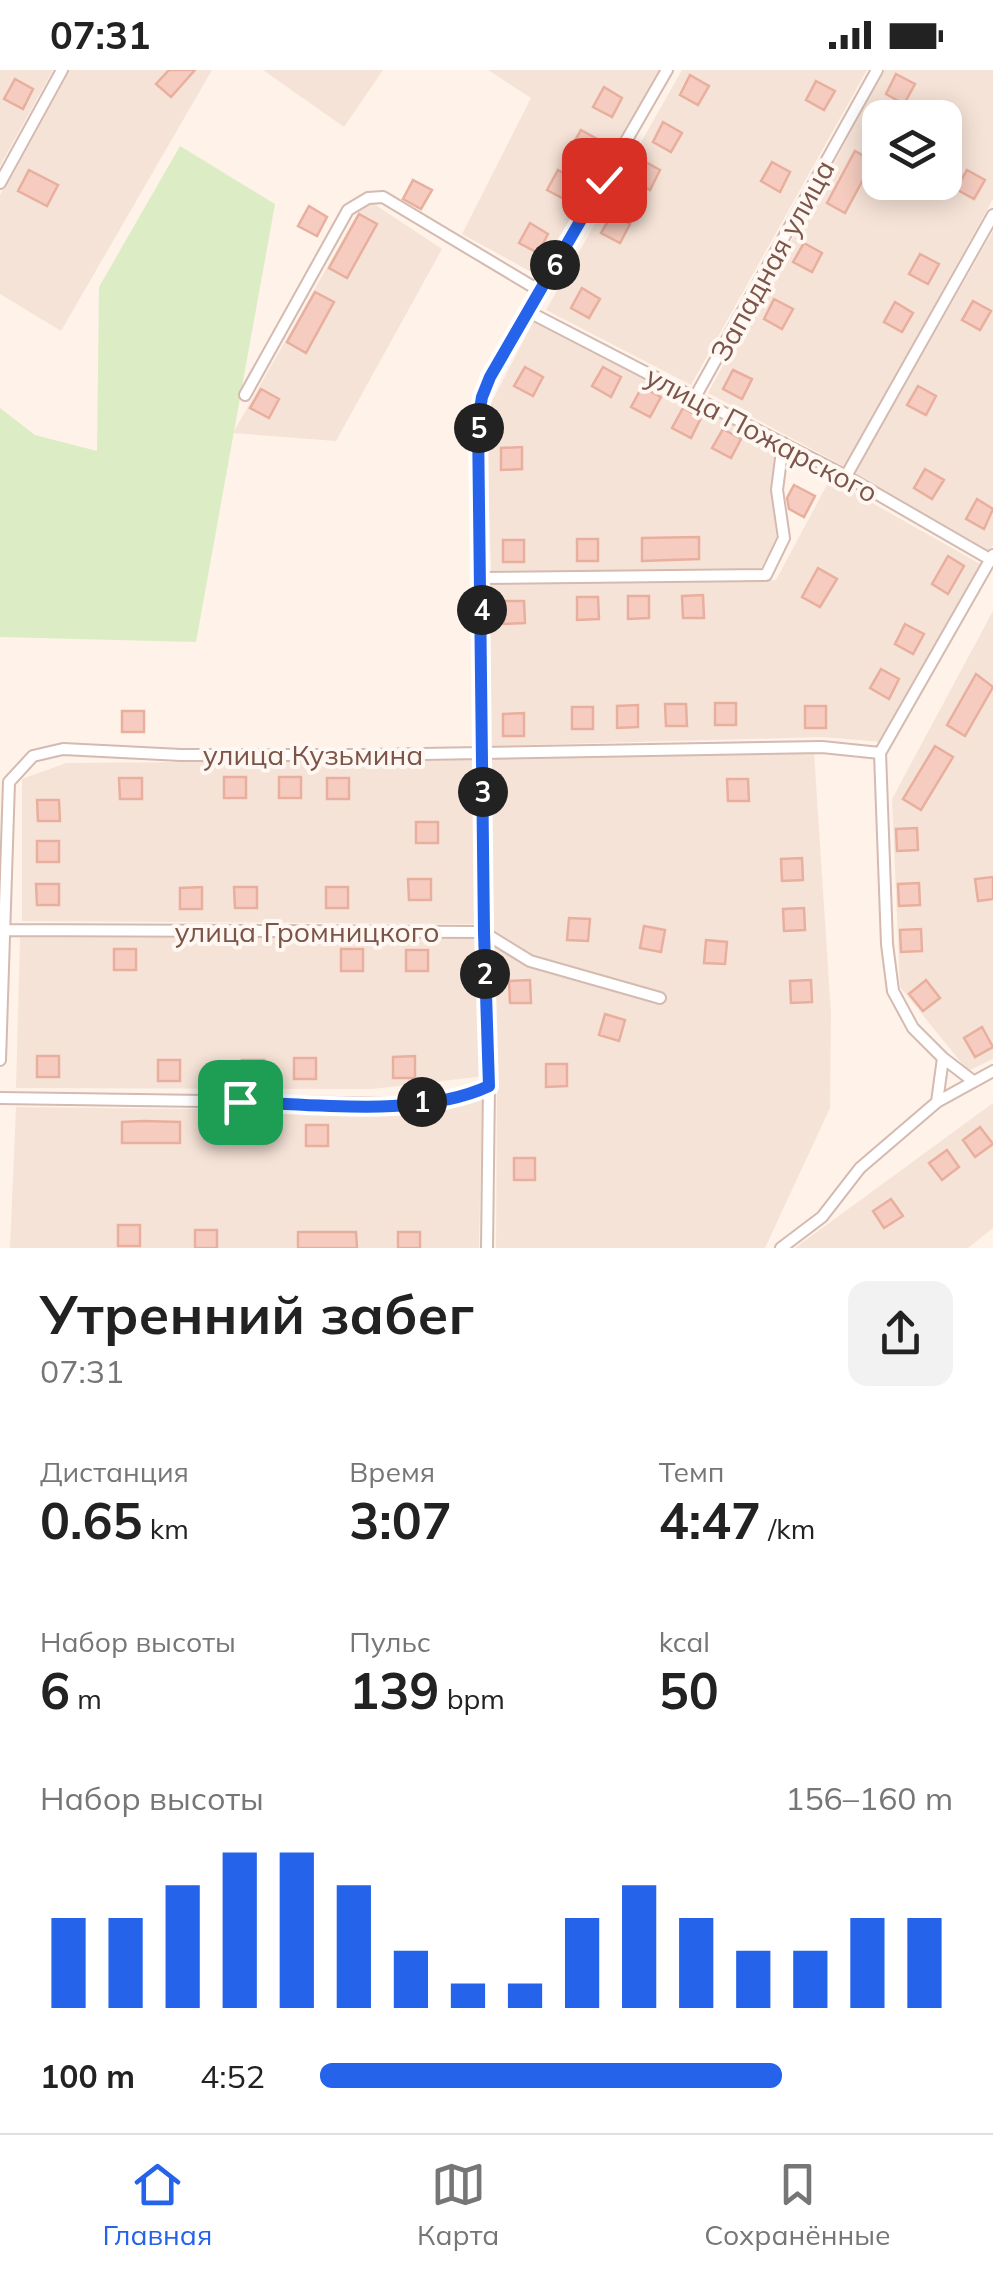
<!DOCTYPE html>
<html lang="ru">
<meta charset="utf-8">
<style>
body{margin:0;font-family:Mulish,sans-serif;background:#f2f2f2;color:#222;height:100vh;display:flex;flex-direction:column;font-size:38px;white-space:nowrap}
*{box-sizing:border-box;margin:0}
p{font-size:32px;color:#767676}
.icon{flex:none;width:55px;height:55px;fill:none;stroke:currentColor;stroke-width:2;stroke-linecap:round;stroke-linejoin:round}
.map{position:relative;height:1178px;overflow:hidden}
.panel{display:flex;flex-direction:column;background:#fff;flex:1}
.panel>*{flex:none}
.tools{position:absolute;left:862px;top:30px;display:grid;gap:20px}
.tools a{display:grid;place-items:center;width:100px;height:100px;border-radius:20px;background:#fff;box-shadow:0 5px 25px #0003;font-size:50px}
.pin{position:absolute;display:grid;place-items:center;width:85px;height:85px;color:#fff;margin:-42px;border-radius:20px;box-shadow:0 5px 15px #0006}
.km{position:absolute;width:50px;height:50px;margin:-25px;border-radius:50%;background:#222;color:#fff;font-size:28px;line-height:50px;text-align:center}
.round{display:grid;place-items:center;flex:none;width:105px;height:105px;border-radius:20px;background:#f2f2f2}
.summary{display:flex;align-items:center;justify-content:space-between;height:170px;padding:0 40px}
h1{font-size:55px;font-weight:700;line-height:75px}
.figures{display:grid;grid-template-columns:repeat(3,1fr);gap:15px;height:170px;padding:10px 40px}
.figures div{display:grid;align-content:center}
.figures b{font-size:50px;font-weight:700}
.figures small{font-size:28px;font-weight:400}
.figures p{font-size:28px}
.chart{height:280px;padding:20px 40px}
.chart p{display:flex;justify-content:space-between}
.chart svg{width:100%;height:180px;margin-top:10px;stroke:#2563eb;stroke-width:6}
ul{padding:0 40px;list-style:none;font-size:32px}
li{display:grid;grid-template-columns:160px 120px 1fr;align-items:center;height:75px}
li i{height:25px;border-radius:12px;background:#2563eb}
.status{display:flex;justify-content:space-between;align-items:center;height:70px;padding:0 50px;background:#fff;direction:ltr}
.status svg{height:28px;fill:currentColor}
.tabs{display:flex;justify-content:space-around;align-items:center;height:140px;border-top:2px solid #e0e0e0;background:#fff;font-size:28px;color:#767676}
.tabs a{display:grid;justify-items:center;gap:5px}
.tabs .selected{color:#2563eb}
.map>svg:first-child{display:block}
.residential{fill:#f6e3d7;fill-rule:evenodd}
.green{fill:#dcedc5}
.building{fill:#f5ccbf;stroke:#e9af9e;stroke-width:2.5}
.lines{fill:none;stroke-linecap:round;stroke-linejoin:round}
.street-casing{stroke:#d4bab0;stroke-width:14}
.street{stroke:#fff;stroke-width:10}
.route-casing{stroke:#fff;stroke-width:20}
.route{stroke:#2563eb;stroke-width:12}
.labels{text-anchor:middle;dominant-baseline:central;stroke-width:8;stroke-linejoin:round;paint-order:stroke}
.street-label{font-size:28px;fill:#7b544a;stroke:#fff7f1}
</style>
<div class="status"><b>07:31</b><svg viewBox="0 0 49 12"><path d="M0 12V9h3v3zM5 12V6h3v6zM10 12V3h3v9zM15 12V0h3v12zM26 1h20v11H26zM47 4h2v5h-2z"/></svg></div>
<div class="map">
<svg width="993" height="1178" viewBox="0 0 993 1178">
<rect width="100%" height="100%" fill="#fef2e9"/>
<path class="residential" d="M0 0H53L0 96Z
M69 0H212L61 261 0 224V125Z
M263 0H383L344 57Z
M488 0H661L544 209 462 164 531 28Z
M682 0H867L691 315 546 240Z
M885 0H993V129L845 397 708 323ZM880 48H945V112H880Z
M371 132 442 179 336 371 233 363 359 141Z
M993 161V475L989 481 855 403Z
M533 252 778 378 771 417 777 471 760 499 491 501 486 343Z
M830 409 982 495 881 672 823 667 491 676 490 514 776 510Z
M993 541V989L968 1001 900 917 892 729Z
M814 682 831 944 830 1038 765 1178H496L497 1014 490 689Z
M475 690 478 854 22 851V709L66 693Z
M20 867 478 868 485 1006 372 1019 16 1018Z
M482 1028 479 1178H10L16 1037 373 1041Z
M993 1033V1158L968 1178H795Z"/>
<path class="green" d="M180 76 275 134 196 572 0 567V338L35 365 97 381 99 217Z"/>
<path class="building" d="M169 0H195L171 27 156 14Z
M896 4 915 14 904 34 886 24Z
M690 5 709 16 698 35 680 25Z
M15 9 33 19 23 39 4 29Z
M816 11 835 21 824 40 806 30Z
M604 17 622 28 612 47 593 37Z
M663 52 682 63 671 82 653 72Z
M581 60 599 70 589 89 570 79Z
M855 81 873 91 845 143 827 133Z
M642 90 660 100 650 120 631 109Z
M772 92 790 102 780 122 761 111Z
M29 100 58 115 47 136 18 121Z
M558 100 576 110 566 130 547 120Z
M967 100 985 110 974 129 956 119Z
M413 110 432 120 421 139 403 129Z
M309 136 327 147 317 166 298 156Z
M359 144 377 154 347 208 329 198Z
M612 144 630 154 620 173 601 163Z
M530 153 548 164 538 183 519 173Z
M804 173 822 183 812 202 793 192Z
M920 184 939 194 928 214 909 204Z
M582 218 600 229 589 248 571 238Z
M315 222 334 232 306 283 287 272Z
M774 229 793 239 782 259 764 249Z
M973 231 991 241 980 260 962 250Z
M895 232 913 243 902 262 884 252Z
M525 297 543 307 533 326 514 316Z
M603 297 621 307 611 327 592 316Z
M733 300 752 309 742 329 723 319Z
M918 316 936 326 926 345 907 335Z
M642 317 661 327 650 347 631 337Z
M261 319 279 329 269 348 250 338Z
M683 338 701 348 691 368 672 358Z
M723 359 741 369 731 388 712 378Z
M522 377V399L501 400V378Z
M925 399 944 410 932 429 914 418Z
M794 415 815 426 804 447 789 439 787 428Z
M977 429 993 439 984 459 966 449Z
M699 467V489L642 491V468Z
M577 469H598V491H577Z
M503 470H524V492H503Z
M948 486 964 496 948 524 932 514Z
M818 498 837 509 820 537 802 527Z
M703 525 704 548H683L682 526Z
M628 526H649V548L628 549Z
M577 527H598L599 549 577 550Z
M503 531H524L525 553 504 554Z
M905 554 924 564 913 584 895 574Z
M881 599 899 609 889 629 870 618Z
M976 604 993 617 965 666 947 655Z
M715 633H736V655H715Z
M665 634H686L687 656H666Z
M638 635V657L617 658V636Z
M805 636H826V658H805Z
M572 637H593V659H572Z
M122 641H144V662H122Z
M524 643V666H503V644Z
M935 676 953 687 921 740 903 729Z
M224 707H246V728H224Z
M279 707H301V728H279Z
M119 708H142V729H120Z
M327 708H349V729H327Z
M727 709H748L749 731H728Z
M37 730H59L60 751H38Z
M416 752H438V773H416Z
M917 758 918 780 897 781 896 759Z
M37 771H59V792H37Z
M802 788 803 810 782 811 781 789Z
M993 807V829L978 831 975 809Z
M408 809H431V830H409Z
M919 813 920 835 899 836 898 814Z
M36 814H59V835H37Z
M202 817V839H180V818Z
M234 817H257V838H235Z
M326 817H348V838H326Z
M804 838 805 860 784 861 783 839Z
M569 848 590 849 588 871 567 870Z
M644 856 665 860 661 882 640 878Z
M921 859 922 881 901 882 900 860Z
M706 870 727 872 725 894 704 893Z
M114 879H136V900H114Z
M341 879H363V901H341Z
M406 880H428V901H406Z
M530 910 531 933H510L509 911Z
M811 910 812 932 791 933 790 911Z
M926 910 940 928 923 941 909 924Z
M605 944 625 950 619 971 599 965Z
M982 957 993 977 975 987 964 968Z
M37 986H59V1007H37Z
M415 986V1008H393V987Z
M294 988H316V1009H294Z
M158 990H180V1011H158Z
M242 990H264L265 1011H243Z
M546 994H567V1016L546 1017Z
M144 1051 180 1052V1073H122V1052Z
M306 1055H328V1076H306Z
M980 1057 993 1074 975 1087 963 1070Z
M947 1080 959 1097 942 1110 929 1093Z
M514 1088H535V1110H514Z
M891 1129 903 1146 884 1158 873 1141Z
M118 1155H140V1176H118Z
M195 1160H217V1178H195Z
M298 1162H356L357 1178H298Z
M398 1162H420V1178H398Z"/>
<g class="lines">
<defs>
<path id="street" d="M0 113 62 0
M529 242 846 406 993 491
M245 325 348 140 368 128 383 127 540 221
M695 327 877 0
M846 406 993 145
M482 508 766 505 784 468 777 420 783 373
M9 712 33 686 63 679 181 685H364L822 677 880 683
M0 860 483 862 530 891 660 928
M943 988 973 1011
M0 990 9 712
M0 1028 403 1034 466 1027 489 1015
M937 1032 943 988 913 958 893 921 887 874 880 683 993 485
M487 1178 489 1015 483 862 479 351 482 327 490 307 667 0
M781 1178 822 1147 860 1098 937 1032 993 1001"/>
</defs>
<use href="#street" class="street-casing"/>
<use href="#street" class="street"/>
</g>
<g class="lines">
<defs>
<path id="route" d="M240 1032C315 1034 421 1048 489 1016L484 862 478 351 482 327 490 307 604 110"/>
</defs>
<use href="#route" class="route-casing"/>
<use href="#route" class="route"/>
</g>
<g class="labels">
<g class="street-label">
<text transform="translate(772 190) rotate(-61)">Западная улица</text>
<text transform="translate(762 364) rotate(28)">улица Пожарского</text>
<text x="313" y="684">улица Кузьмина</text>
<text x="307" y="861">улица Громницкого</text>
</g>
</g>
</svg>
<div class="tools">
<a><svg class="icon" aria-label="layers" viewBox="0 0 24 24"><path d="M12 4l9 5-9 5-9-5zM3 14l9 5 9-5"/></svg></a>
</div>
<div class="pin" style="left:240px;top:1032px;background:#1e9e55"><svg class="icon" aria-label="arrive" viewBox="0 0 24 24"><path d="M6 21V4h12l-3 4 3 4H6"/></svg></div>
<div class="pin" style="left:604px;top:110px;background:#d93025"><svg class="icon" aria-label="check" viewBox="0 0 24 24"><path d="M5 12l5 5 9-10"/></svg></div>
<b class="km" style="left:422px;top:1032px">1</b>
<b class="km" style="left:485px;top:904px">2</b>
<b class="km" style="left:483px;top:722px">3</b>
<b class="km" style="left:482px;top:540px">4</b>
<b class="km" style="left:479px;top:358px">5</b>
<b class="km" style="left:555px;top:195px">6</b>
</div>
<section class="panel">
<div class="summary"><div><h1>Утренний забег</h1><p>07:31</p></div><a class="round"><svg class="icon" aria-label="share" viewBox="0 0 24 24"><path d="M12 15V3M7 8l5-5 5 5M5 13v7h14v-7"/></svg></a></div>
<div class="figures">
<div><p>Дистанция</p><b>0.65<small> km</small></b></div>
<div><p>Время</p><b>3:07</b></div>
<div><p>Темп</p><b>4:47<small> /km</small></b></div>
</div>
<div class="figures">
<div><p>Набор высоты</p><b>6<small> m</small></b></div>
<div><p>Пульс</p><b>139<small> bpm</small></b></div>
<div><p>kcal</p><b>50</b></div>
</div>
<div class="chart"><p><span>Набор высоты</span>156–160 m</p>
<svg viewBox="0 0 160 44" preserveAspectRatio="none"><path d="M5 44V22M15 44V22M25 44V14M35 44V6M45 44V6M55 44V14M65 44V30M75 44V38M85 44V38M95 44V22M105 44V14M115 44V22M125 44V30M135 44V30M145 44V22M155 44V22"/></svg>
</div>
<ul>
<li><b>100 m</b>4:52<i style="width:73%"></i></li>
</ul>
</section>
<nav class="tabs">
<a class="selected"><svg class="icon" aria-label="home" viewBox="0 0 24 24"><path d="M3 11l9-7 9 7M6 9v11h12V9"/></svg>Главная</a>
<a><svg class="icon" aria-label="map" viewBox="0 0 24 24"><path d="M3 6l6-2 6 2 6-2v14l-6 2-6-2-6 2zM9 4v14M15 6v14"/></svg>Карта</a>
<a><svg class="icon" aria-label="saved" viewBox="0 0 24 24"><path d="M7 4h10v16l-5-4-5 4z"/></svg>Сохранённые</a>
</nav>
